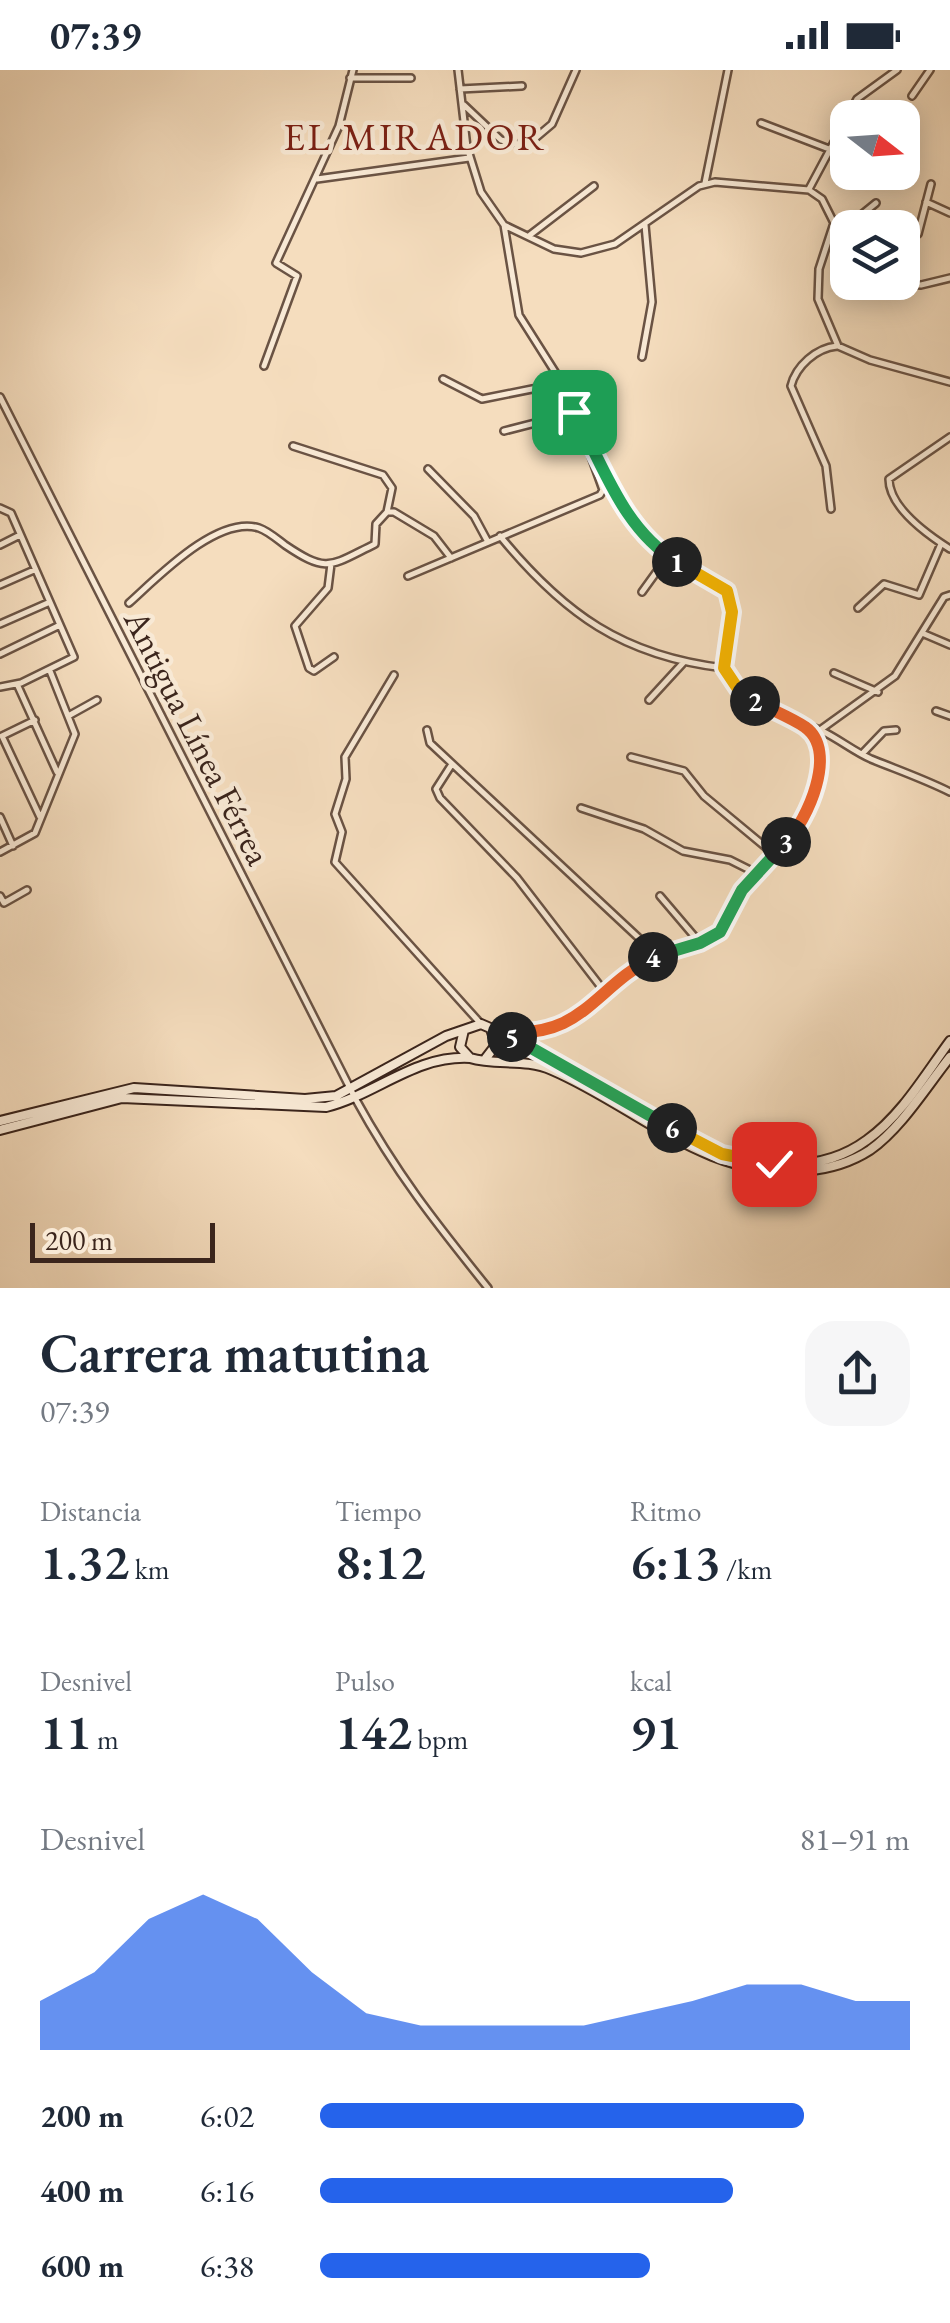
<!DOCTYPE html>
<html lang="es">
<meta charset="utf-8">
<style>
body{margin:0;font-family:"EB Garamond",serif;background:#f6f6f7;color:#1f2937;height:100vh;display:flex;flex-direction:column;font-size:38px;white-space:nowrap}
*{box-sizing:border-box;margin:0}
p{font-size:32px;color:#747a83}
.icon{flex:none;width:55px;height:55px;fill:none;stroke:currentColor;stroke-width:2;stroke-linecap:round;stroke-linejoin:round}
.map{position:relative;height:1218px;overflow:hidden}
.side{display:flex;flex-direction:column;background:#fff;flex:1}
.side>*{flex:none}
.needle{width:65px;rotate:107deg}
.tools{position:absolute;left:830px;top:30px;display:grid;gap:20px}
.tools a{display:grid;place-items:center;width:90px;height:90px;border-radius:20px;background:#fff;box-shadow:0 5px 25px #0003;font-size:50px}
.scale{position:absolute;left:30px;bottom:25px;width:185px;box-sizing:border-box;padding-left:10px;border:5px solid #3b251c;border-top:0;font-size:28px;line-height:35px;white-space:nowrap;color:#3b251c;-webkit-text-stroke:8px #f8e9d5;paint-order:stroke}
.pin{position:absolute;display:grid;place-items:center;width:85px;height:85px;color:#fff;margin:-42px;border-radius:20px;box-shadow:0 5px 15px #0006}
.km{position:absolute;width:50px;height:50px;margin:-25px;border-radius:50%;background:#222;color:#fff;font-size:28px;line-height:50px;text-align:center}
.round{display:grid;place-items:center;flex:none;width:105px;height:105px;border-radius:30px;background:#f6f6f7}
.headline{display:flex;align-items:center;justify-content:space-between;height:170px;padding:0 40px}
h1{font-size:55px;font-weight:600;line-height:75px}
.metrics{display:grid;grid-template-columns:repeat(3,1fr);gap:15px;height:170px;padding:10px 40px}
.metrics div{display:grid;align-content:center}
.metrics b{font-size:50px;font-weight:600}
.metrics small{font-size:28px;font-weight:400}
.metrics p{font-size:28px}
.chart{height:280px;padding:20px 40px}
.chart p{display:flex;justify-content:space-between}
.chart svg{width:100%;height:180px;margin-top:10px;fill:#2563eb;opacity:.7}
ul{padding:0 40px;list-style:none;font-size:32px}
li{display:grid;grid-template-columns:160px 120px 1fr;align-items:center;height:75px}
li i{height:25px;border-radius:12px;background:#2563eb}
.status{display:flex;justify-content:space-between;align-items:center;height:70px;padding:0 50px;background:#fff;direction:ltr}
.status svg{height:28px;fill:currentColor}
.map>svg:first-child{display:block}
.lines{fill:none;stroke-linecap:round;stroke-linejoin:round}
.minor-casing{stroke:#6a5344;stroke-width:10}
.secondary-casing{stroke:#3b251c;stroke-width:12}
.minor{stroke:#f8e9d5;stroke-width:5}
.secondary{stroke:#f8e9d5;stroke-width:8}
.split-1-casing{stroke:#fff;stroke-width:20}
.split-2-casing{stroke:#fff;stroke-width:20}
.split-3-casing{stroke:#fff;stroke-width:20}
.split-4-casing{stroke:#fff;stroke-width:20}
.split-5-casing{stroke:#fff;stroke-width:20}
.split-6-casing{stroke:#fff;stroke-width:20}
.split-7-casing{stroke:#fff;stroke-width:20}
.split-1{stroke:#22a559;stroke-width:12}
.split-2{stroke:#f5b400;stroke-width:12}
.split-3{stroke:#f0652b;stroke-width:12}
.split-4{stroke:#22a559;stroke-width:12}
.split-5{stroke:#f0652b;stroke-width:12}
.split-6{stroke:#22a559;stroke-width:12}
.split-7{stroke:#f5b400;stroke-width:12}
.labels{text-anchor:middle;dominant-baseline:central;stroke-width:9;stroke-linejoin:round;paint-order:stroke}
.street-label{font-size:35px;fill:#3b251c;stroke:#f8e9d5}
.neighbourhood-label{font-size:38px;letter-spacing:2.5px;fill:#7a1f14;stroke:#f8e9d5}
</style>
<div class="status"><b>07:39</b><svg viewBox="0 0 49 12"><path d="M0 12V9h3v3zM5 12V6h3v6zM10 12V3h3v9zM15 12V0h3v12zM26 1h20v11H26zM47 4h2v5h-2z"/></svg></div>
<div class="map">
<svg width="950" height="1218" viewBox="0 0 950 1218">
<rect width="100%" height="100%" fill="#f5ddbe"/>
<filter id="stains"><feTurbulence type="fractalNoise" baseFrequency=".002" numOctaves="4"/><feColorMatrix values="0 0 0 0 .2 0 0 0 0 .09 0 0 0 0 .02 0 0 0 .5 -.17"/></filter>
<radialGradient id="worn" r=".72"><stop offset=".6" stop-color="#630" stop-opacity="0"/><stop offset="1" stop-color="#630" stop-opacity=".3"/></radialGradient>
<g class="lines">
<defs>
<path id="minor" d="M458 0 467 77 481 122 504 155 554 179 581 183 615 174 699 116 715 112 809 120 822 129 834 153 819 199 818 229 838 276 870 290 950 312
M350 8H411
M460 19 522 16
M912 26 930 0
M464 35 501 70 526 76 552 54 576 0
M761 53 829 79
M317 109 469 88
M705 113 728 0
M809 119 857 29 897 0
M926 132 950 143
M504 155 519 245 562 313 624 441 668 486 727 521C740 549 713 576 726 603 744 638 793 648 824 662 840 670 855 682 871 689 898 700 924 709 950 722
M835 160 849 155 876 133
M918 164 931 114
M530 165 594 116
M891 213 921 215 950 208
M642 287 652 232 645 155
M264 296 297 206 276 193 339 56 353 0
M443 309 482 329 562 313
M0 327 355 1028C396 1103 435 1152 488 1218
M504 361 574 343
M950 367 889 409C889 438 928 465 950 479
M293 376 383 405 392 418 387 442
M428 399 474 446 488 472
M0 438 11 443 74 587 21 613 0 617
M831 439 826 396 791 316C796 296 816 278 837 276
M500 466C564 544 623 586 724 598
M0 475 20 465
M331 494 328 518 295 556 309 598 314 601 334 587
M408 506 600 425 603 420 582 361
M0 515 34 500
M642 522 668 486
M129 533C157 508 217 445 259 458 268 461 277 469 285 475 328 504 330 496 375 474L376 454 387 442H394L434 466 451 488
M858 538 884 514 919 525 941 474
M0 554 50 532
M922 563 950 575
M0 584 60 555
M834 603 878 622
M394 605 345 687 346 709 335 744 342 762 335 792 481 954
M17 614 57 702
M649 630 683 593
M936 641 950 646
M70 645 97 630
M427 660 430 673 657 885
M820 660 895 606 944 527 950 525
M2 666 40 747
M2 666 35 650
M862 684 884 661 896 660
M631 687 684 701 704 726 774 784
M452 694 436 719 440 728 517 808 604 921
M581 738 644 759 683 781 730 790 756 803
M0 747 13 776
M0 782 35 763 75 664 50 601
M0 826 4 833 27 820
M660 826 700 873
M504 962C590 968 588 915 655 886 676 877 700 878 719 862 735 850 735 831 746 816 772 776 856 716 806 659"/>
<path id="secondary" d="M464 960 460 977 470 988C496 996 525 988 552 1000 638 1037 705 1109 805 1101 828 1099 850 1093 870 1080 902 1057 926 1017 950 987
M486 988 496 975 491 959
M0 1051 134 1018 305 1029 336 1026 446 966 481 954C585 997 753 1154 867 1070 901 1046 925 1005 950 971
M0 1060 122 1028 326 1037C377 1024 415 985 470 988"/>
</defs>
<use href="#minor" class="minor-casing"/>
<use href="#secondary" class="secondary-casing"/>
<use href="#minor" class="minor"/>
<use href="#secondary" class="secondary"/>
</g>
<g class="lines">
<defs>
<path id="split-1" d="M574 342C604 396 622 458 677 492"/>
<path id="split-2" d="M677 492 727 521 732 542 724 598 738 619 755 631"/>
<path id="split-3" d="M755 631C771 640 790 647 805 657 839 681 807 751 786 772"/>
<path id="split-4" d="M653 887 700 873 720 862 742 820 786 772"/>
<path id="split-5" d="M512 967 504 962C582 968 592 921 653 887"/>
<path id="split-6" d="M512 967 672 1058"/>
<path id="split-7" d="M672 1058 722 1084 774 1094"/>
</defs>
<use href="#split-1" class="split-1-casing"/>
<use href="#split-2" class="split-2-casing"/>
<use href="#split-3" class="split-3-casing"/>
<use href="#split-4" class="split-4-casing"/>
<use href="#split-5" class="split-5-casing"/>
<use href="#split-6" class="split-6-casing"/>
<use href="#split-7" class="split-7-casing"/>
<use href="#split-1" class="split-1"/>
<use href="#split-2" class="split-2"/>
<use href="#split-3" class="split-3"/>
<use href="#split-4" class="split-4"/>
<use href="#split-5" class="split-5"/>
<use href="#split-6" class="split-6"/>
<use href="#split-7" class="split-7"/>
</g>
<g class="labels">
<g class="street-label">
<text transform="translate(198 667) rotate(63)">Antigua Línea Férrea</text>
</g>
<g class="neighbourhood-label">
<text x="415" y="66">EL MIRADOR</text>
</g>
</g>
<rect width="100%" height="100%" filter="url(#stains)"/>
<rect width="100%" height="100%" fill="url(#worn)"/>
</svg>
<div class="tools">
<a><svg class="needle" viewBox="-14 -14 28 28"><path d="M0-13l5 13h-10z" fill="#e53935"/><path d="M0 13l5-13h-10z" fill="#747a83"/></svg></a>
<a><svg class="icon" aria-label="layers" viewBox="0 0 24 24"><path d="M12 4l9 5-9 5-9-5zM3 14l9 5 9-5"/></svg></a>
</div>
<div class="scale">200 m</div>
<div class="pin" style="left:574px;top:342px;background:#1e9e55"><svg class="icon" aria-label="arrive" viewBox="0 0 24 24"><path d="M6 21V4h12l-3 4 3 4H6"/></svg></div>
<div class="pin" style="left:774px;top:1094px;background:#d93025"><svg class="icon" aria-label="check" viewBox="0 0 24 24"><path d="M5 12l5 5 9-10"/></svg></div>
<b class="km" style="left:677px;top:492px">1</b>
<b class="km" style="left:755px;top:631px">2</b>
<b class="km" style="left:786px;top:772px">3</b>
<b class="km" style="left:653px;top:887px">4</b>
<b class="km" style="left:512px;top:967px">5</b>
<b class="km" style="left:672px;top:1058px">6</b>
</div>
<section class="side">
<div class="headline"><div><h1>Carrera matutina</h1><p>07:39</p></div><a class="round"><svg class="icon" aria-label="share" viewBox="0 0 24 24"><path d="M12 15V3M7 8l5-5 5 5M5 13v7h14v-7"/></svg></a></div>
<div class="metrics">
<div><p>Distancia</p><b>1.32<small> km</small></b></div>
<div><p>Tiempo</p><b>8:12</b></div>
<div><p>Ritmo</p><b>6:13<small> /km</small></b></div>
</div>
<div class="metrics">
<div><p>Desnivel</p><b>11<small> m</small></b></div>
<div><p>Pulso</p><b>142<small> bpm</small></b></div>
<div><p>kcal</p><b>91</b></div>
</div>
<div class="chart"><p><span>Desnivel</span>81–91 m</p>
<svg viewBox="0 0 160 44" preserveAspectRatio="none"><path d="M0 44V32L10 25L20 12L30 6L40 12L50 25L60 35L70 38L80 38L90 38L100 38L110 35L120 32L130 28L140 28L150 32L160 32V44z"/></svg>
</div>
<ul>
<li><b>200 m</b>6:02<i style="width:82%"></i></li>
<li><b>400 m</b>6:16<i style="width:70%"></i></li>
<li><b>600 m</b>6:38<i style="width:56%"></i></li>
</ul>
</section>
